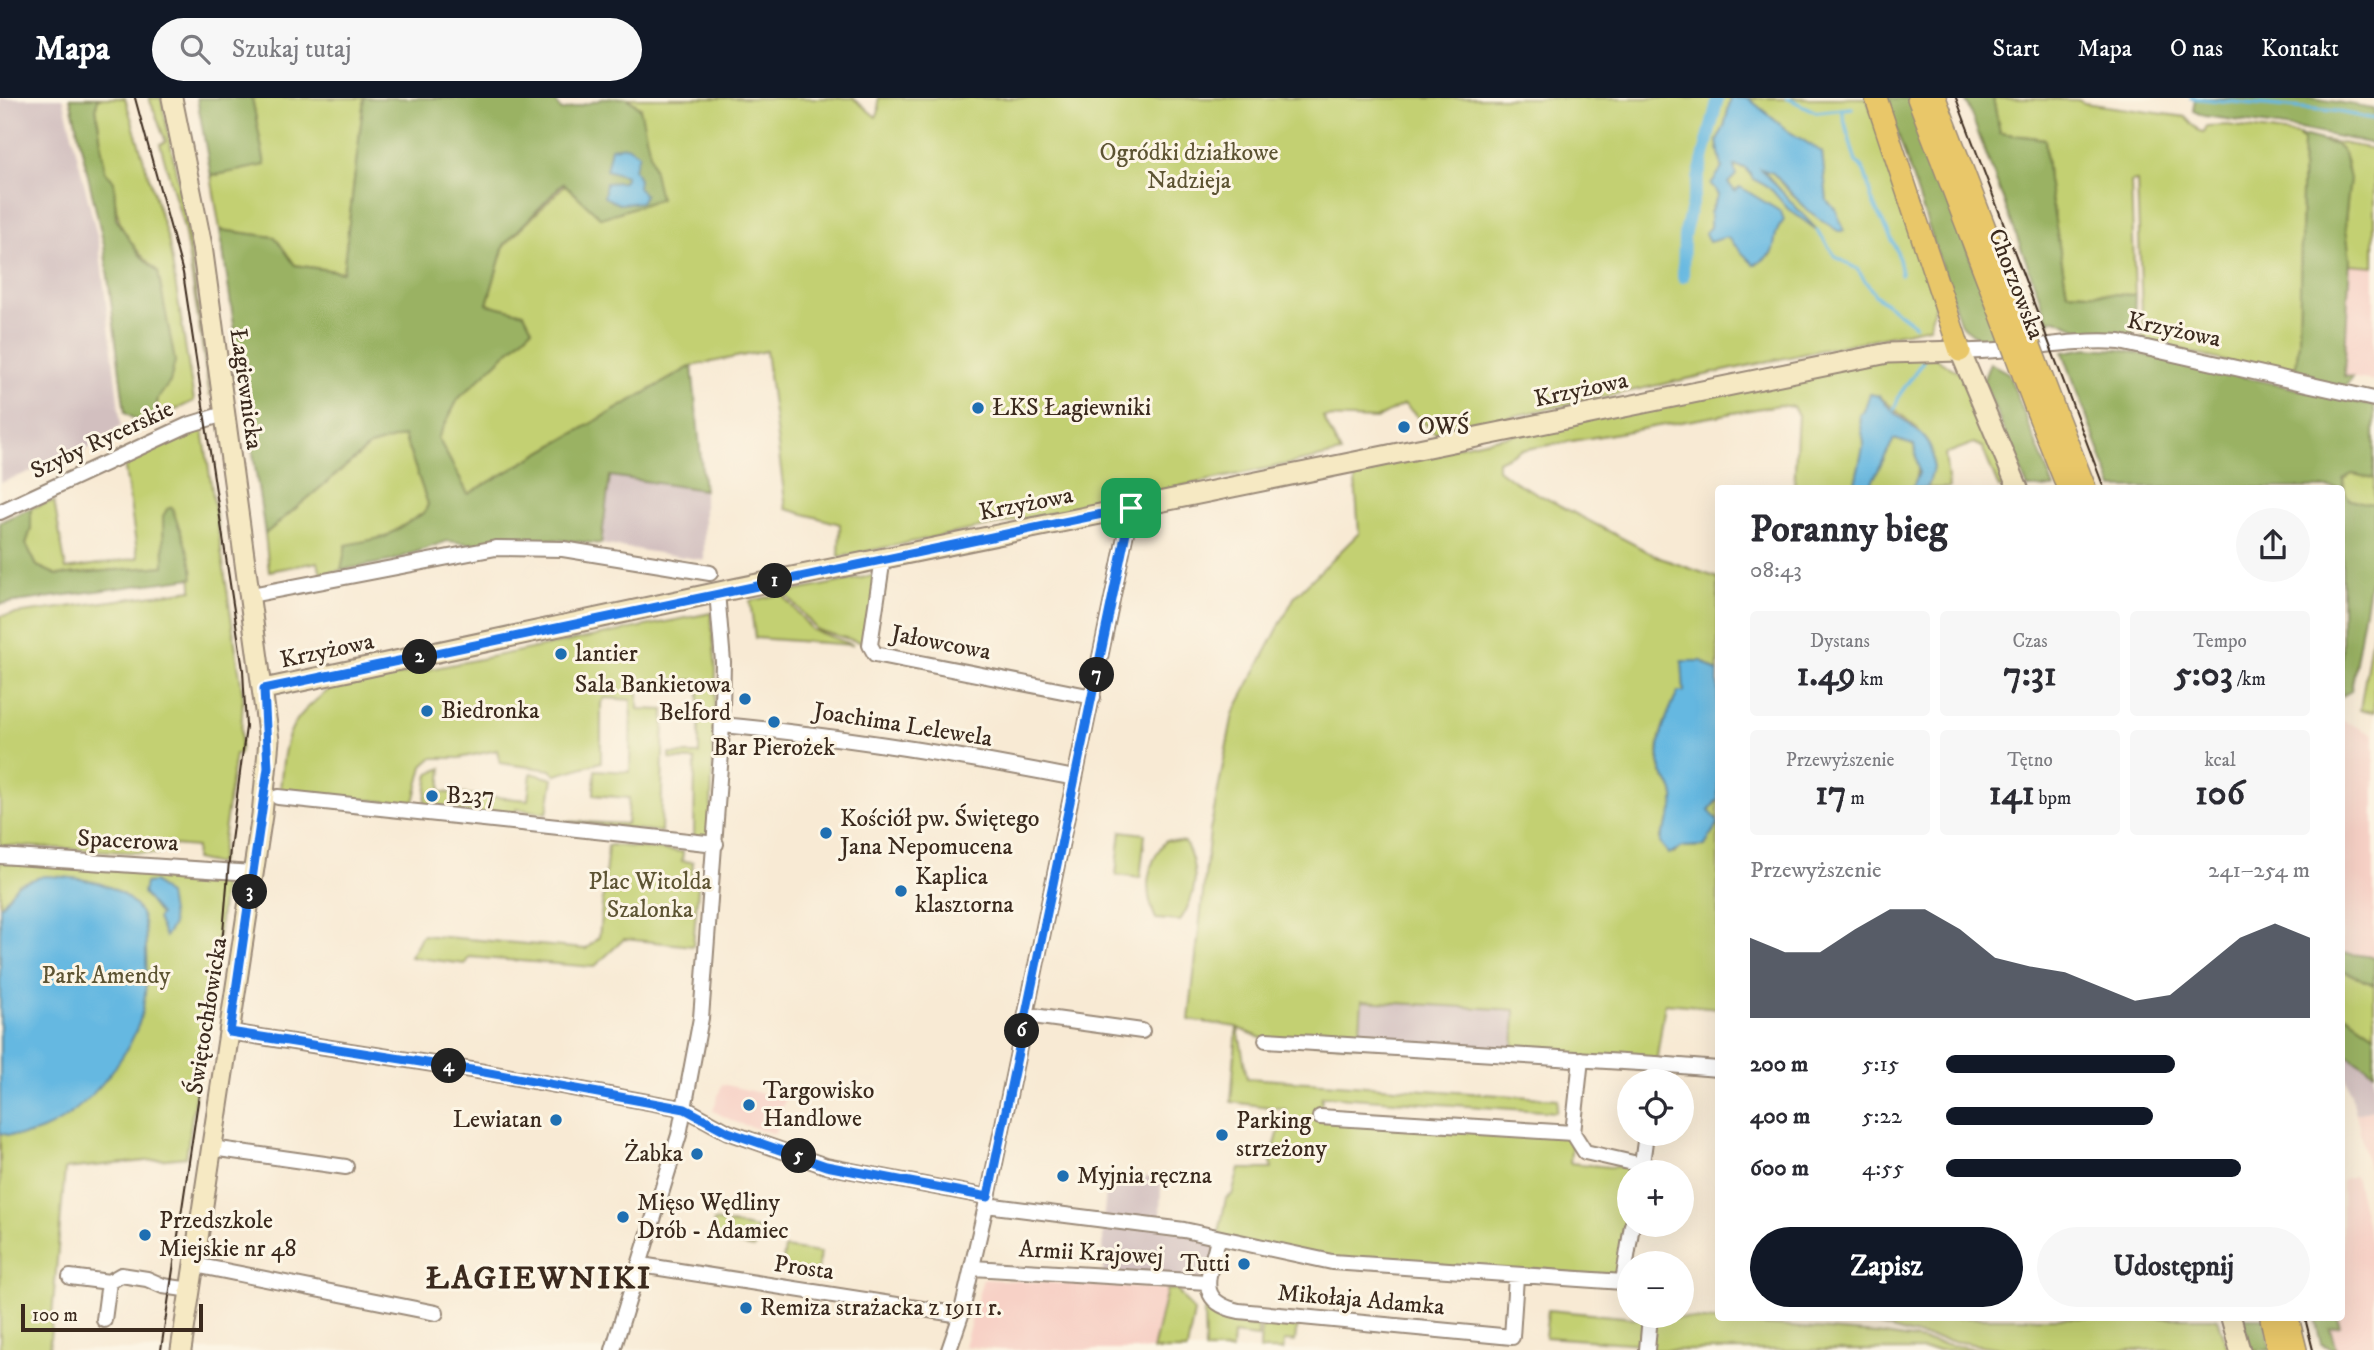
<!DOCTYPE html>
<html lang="pl">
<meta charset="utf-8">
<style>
body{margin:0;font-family:"IM FELL DW Pica",serif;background:#f7f7f7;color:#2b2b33;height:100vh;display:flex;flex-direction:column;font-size:26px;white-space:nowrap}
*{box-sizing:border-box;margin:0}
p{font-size:23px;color:#7c7c81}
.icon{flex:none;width:38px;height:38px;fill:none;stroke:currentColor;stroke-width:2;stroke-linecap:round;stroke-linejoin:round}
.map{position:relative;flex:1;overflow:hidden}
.side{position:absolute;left:1715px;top:387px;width:630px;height:836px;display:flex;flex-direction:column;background:#fff;border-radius:7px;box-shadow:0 7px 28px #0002}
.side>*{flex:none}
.fabs{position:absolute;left:1617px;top:971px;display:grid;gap:14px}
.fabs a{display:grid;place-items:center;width:77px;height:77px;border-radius:50%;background:#fff;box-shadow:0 7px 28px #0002;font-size:35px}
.scale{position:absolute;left:21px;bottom:18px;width:182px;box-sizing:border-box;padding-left:7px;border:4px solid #3b2a1e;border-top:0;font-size:19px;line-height:24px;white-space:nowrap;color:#3b2a1e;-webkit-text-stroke:5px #fcf5e5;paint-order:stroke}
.pin{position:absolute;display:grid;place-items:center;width:60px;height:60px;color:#fff;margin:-30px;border-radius:14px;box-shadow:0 4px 10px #0006}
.km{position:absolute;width:35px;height:35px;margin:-18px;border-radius:50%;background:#222;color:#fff;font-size:19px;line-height:35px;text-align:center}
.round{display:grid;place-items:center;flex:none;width:74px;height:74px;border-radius:37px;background:#f7f7f7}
.overview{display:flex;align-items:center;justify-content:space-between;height:119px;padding:0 35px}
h1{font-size:38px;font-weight:700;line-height:52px}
.stats{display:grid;grid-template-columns:repeat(3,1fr);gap:10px;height:119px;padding:7px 35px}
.stats div{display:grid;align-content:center;border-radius:7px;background:#f7f7f7;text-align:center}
.stats b{font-size:35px;font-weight:700}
.stats small{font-size:19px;font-weight:400}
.stats p{font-size:19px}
.chart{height:196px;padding:14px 35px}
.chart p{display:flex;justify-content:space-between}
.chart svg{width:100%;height:126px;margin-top:7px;fill:#111827;opacity:.7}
.action{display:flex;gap:14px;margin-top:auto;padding:14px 35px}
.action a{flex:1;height:80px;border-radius:42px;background:#111827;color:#fff;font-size:28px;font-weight:700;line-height:80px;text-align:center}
.action a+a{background:#f7f7f7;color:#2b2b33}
ul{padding:0 35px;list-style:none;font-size:23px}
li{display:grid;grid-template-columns:112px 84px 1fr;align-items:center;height:52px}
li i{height:18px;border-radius:9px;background:#111827}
header{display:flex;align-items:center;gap:42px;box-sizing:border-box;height:98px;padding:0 35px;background:#111827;color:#fff}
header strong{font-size:33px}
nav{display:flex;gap:38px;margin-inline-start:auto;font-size:24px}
.search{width:490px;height:63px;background:#f7f7f7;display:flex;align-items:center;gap:18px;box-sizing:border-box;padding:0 24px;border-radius:38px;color:#7c7c81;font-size:26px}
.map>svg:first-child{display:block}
.built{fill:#f7d1c6}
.industrial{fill:#d2bfbf}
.green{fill:#c3d072;stroke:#7f7d48;stroke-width:2}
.forest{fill:#9ab264;stroke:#6a6e41;stroke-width:2}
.water{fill:#65b8e1;stroke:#507180;stroke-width:2}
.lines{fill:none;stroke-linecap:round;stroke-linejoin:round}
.stream{stroke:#65b8e1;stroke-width:3.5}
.canal{stroke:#65b8e1;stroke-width:12}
.street-casing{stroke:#9a8a79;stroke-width:18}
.secondary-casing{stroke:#9a8a79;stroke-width:23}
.primary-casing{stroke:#9a8a79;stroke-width:24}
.street{stroke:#fff;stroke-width:14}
.secondary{stroke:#f6e9c3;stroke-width:19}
.primary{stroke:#e9c769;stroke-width:21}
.tram{stroke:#3b2a1e;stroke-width:2}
.primary-bridge-casing{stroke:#9a8a79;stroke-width:24;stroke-linecap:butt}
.primary-bridge{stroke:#e9c769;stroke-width:21}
.route-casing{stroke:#fff;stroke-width:14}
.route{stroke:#1a73e8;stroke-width:9}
.poi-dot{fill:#1f6fb2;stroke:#fcf5e5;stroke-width:2.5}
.labels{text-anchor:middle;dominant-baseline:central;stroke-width:6;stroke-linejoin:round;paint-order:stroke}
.park-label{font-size:24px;fill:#5d5433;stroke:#fcf5e5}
.street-label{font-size:24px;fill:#3b2a1e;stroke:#fcf5e5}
.poi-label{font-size:24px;fill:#3b2a1e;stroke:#fcf5e5;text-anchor:start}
.district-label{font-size:32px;font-weight:bold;letter-spacing:2px;fill:#3b2a1e;stroke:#fcf5e5}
</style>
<header>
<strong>Mapa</strong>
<div class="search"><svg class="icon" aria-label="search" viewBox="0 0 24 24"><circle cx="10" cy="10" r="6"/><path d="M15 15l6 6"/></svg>Szukaj tutaj</div>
<nav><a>Start</a><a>Mapa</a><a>O nas</a><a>Kontakt</a></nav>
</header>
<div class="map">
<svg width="2374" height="1252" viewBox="0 0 2374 1252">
<rect width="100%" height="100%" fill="#fcf5e5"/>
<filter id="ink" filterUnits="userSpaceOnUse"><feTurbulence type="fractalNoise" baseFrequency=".0143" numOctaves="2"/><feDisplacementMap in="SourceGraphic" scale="14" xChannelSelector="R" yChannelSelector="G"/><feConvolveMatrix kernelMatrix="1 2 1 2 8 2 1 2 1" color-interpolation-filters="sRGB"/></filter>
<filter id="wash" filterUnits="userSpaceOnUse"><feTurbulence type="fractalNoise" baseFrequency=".00686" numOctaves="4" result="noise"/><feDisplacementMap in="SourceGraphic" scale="28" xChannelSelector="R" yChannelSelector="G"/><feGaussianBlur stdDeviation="1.57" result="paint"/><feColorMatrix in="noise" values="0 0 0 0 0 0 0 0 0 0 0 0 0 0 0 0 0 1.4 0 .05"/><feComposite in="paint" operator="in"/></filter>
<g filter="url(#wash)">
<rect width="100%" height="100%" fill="#f8ead4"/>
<path class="built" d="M2349 166 2374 168V283L2344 278Z
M2342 622 2374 637V859L2342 855Z
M722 986 785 1001 775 1036 735 1024 713 1013Z
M2374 1011V1101L2356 1015Z
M2355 1078 2374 1158V1252H2336L2330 1230 2340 1228 2338 1220H2342V1081Z
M983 1181 1167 1191 1153 1252H1002L964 1248Z"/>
<path class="industrial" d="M0 0H63L99 146 121 327 83 354 0 385Z
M609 378 704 392V462L601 446Z
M1362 903 1515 912 1513 956 1359 947Z
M2342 953 2374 974V1011L2356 1015 2342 964Z
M1108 1079H1161L1160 1130 1218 1140 1207 1184 1103 1180V1122Z"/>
<path class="green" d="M98 0H125L169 145 194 303 154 322 158 300 170 284 158 174C127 145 114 127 114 83L105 74 96 9Z
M149 0H161L187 126 210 298 184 130 160 46 166 44Z
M252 0H364L343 174 295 167 274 139 220 132 211 78 265 67Z
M627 0H853L876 19 879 13 878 0H1731L1724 29 1717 43 1722 70 1718 97 1710 115V129L1727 139 1754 166 1771 157 1781 114 1731 91 1728 85 1733 68 1746 70C1753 83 1761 83 1771 91 1786 104 1797 118 1813 129L1761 70 1773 75 1792 97 1826 125 1836 112 1827 103 1822 54 1788 33 1748 0H1867L1936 202 1929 229 1435 335 1404 306 1376 321 1323 319 1341 355 839 459 840 426 786 411 766 253 692 268 468 396 438 340 458 301 532 231 524 215 487 206 504 148 641 10Z
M1993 0 2078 2 2084 5 2186 19 2199 33 2204 34 2207 28 2228 27 2298 37 2303 42 2299 245 2294 281 2143 242 2137 83 2131 84 2135 197 2067 194 2048 82 2045 41 2000 35Z
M2324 42 2374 51V168L2349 166C2351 153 2345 141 2345 128 2345 99 2362 53 2324 42Z
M1924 252 1971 283 2018 390H1999L1982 349 1974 345 1945 356 1949 390H1927L1930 384 1918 331 1879 298 1870 296 1864 313V345L1854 390H1794L1798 317 1793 309 1779 307 1521 352 1498 363V371L1515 384 1660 460 1718 480V574L1702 563H1683L1684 594C1666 614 1651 648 1662 675 1666 683 1674 689 1674 699 1675 714 1667 727 1660 740L1674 755 1681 749 1705 748 1709 736V712L1718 701V910L1665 905 1656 966 1513 956 1515 912 1362 903 1359 947 1266 942 1238 930 1247 980 1558 1001 1556 1014 1322 998 1320 1018 1573 1035 1570 1065 1610 1069 1642 1067 1640 1074H1629V1127L1623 1184 1332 1164 1218 1140 1226 1100 1232 1097 1239 1071H1272L1271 1061 1285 1011 1231 1004 1237 929 1189 922 1210 733 1233 616 1295 498 1359 435 1354 370Z
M200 331 203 332 243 598 240 656H235L220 763 217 766 195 761 196 749 161 746 160 756 0 747V518L192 492C193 458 181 441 172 410L163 418 165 468 57 477 37 468 26 446 31 431V410L54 403 66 471 138 460 124 364Z
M404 338 428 406 425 414 385 439 347 447 341 472 321 476 318 464 269 473 265 436 370 348Z
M1893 341 1915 347C1918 363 1921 375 1912 390H1869Z
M2352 376 2374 380V406L2355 405 2346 398 2343 381Z
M881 476 870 547 817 532 785 495Z
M782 496 812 532 853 547 755 540 750 503Z
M711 515 716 573 710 735 705 739H694L695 662 670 661V656H699V582H674L638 590V611L664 612 661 734 559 723 627 726 629 700 594 697V694L595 672 630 674 631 602 605 600 601 605V664L556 677 551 672 500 665 497 652 459 660H432L423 668 414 704 406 706 280 692C285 639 285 625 330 591Z
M2374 523V614L2360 612Z
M442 670 440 694 528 702 531 675 553 681 547 715 516 711 514 721 424 708 429 676Z
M1121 733 1145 736 1140 780 1116 777Z
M1166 742 1185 744C1200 773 1197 796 1180 823L1156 821C1143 792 1146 767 1166 742Z
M611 747 683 754 682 763 693 764 692 778 699 779 693 848 624 841 594 869 469 859 465 866 410 859 422 837 586 851 599 839 608 748Z
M0 764 216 777V781L224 782 219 835 186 1059 65 1071 49 1252H0Z
M2342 872 2374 887V936L2342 914Z
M714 1123 758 1131 754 1150 711 1141Z
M785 1150 820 1155 817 1174 782 1169Z
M1167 1191 1177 1192 1194 1214 1187 1252H1153Z
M1210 1208 1235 1226 1258 1229V1239L1233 1236 1232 1252H1205L1204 1213Z
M1548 1212 1644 1221 1642 1246 1545 1239Z
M1653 1218 1877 1236 1985 1252H1650Z
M1851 1220H2218L2228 1252H2012L1913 1237Z
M1270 1223 1297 1226 1295 1244 1284 1243 1283 1252H1260L1261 1229 1266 1230Z"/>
<path class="forest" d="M70 0H98L96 9 105 74 114 83 116 121 140 157 158 174 175 263 170 284 158 300 154 322 142 326 125 315 104 147Z
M197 0H252L265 67 211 78Z
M364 0H554L561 13 606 0H627L640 10 660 101 601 120 563 85 504 147 487 206 524 215 532 231 458 301 438 340 468 396 692 268 704 392 610 378 601 446 549 441 479 447 447 443 391 463 341 472 346 447 385 439 425 414 428 406 404 338 370 348 265 436 220 132 275 139 295 167 343 174Z
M1886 0H1910L1998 233 1984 244 1961 227Z
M1965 0H1993L2000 35 2045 41 2048 82 2067 194 2135 197 2134 237 2087 235 2056 221 2050 222V227Z
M2195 0H2312L2374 10V46L2299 31 2204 18 2193 13Z
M2298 37 2336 47 2344 55 2350 81 2345 123 2350 160 2344 278 2352 279 2346 288 2294 281 2299 245 2303 42Z
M2087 250 2123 252 2374 308V380L2352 376 2343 381V393L2350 402 2374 406V459L2351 593 2342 598V390H2113L2063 254Z
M1990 265 2008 275 2054 390H2028L1983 283Z
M172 409C179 433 192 455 193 480L0 506V424L31 410V431L26 446 37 468 57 477 164 468 163 418 167 411Z
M2342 855 2374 859V887L2342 872Z
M2342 914 2374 936V974L2342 953Z
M2243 1220H2264L2271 1252H2251Z
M2315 1220H2338L2340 1228 2330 1230 2336 1252 2321 1246Z"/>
<path class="water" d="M1731 0H1748L1788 33 1822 54 1827 103 1836 112 1844 133H1838L1807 112 1773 75 1761 71 1817 132 1788 111 1770 90 1753 81 1746 70 1734 68 1736 77 1728 85 1735 93 1740 89 1781 114 1784 122C1765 145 1787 151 1754 167L1727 139 1709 144 1705 135 1710 129V115L1718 97 1711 86 1722 70 1717 43 1724 29Z
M627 48 639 56 634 71 639 81 638 90 645 97 641 104 619 106 604 99 606 85 623 84 626 78 606 72 611 50Z
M1870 296 1879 298C1905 333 1950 335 1927 390H1912L1919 375 1914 347 1894 341 1869 390H1854L1864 345 1859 317 1864 313Z
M1682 563H1702L1718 574V701L1709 712 1718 724 1705 748 1682 749 1669 756 1660 745C1662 729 1676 716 1674 698 1673 688 1665 682 1662 674 1652 649 1667 616 1678 594H1684Z
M44 778C78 779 120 783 140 814 146 823 146 840 146 851 147 875 147 902 139 925 123 972 55 1053 0 1035V809L18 786Z
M154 784 168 797 173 827 165 839 157 821 160 817 143 795 145 785Z"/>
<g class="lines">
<path class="stream" d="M1787 0 1816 14 1852 10
M2191 0 2334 13 2374 21
M1842 13C1846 29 1851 47 1856 64 1868 71 1867 87 1871 99 1880 127 1901 145 1901 177
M1817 132 1836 159 1857 171 1875 197 1915 227
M1894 311 1900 296 1923 263"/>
<path class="canal" d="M1683 179 1684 138 1718 0"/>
</g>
</g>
<g filter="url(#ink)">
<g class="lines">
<defs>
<path id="street" d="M1960 253C2014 255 2067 240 2120 244L2374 301
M0 414 188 327 224 316
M883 460 870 547 875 556 1093 599
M251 497 496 450 563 451 710 475
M722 627C841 638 958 657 1075 680
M278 699 716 746
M0 758 253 775
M1026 917 1142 933
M230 934 484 974 686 1011 728 1034 826 1068 988 1099
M1266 942 1656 966
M1581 961 1573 1035 1585 1054 1642 1067
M1654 984 1656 966 1718 971
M1320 1019 1573 1035
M212 1050 346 1069
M1641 1073 1646 1036
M986 1107 1184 1132 1332 1164 1623 1184 1632 1127
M1218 1140C1211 1175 1192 1203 1239 1213L1512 1239 1516 1179
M195 1167 436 1215
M641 1167 961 1217
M973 1170 1207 1184
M70 1179 109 1184 121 1177 147 1181 163 1188 191 1192
M104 1222 109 1184
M613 1252 679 1037 701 920 721 655 723 564 717 494
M949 1252 961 1217 988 1099 1131 410
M1647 1252 1650 1218"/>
<path id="secondary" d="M172 0 202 148 269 642 262 717 181 1252
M264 591 738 490 1888 255 1960 253 2018 390
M2231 1220 2240 1252"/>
<path id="primary" d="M1876 0 1960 253
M1918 0 1998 209
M1935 0 2016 211
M2051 303 2085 390
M2035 308 2068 390
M2271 1220 2278 1252
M2288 1220 2296 1252"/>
</defs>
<use href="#street" class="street-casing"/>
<use href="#secondary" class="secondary-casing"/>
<use href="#primary" class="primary-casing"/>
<use href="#street" class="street"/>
<use href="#secondary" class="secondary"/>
<use href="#primary" class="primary"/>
<path class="tram" d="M135 0 183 175 243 572 246 629 230 751 223 835 161 1252
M1956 0 2104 390
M2305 1220 2313 1252"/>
<defs>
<path id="primary-bridge" d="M1998 209 2035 308
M2016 211 2051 303"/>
</defs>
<use href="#primary-bridge" class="primary-bridge-casing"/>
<use href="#primary-bridge" class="primary-bridge"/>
</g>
</g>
<g class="lines" filter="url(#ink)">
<defs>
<path id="route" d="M1131 410 988 1099 826 1068 728 1034 685 1011 484 974 230 934 268 670 264 591Z"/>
</defs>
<use href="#route" class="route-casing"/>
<use href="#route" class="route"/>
</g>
<g class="poi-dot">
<circle cx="978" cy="310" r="7"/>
<circle cx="1404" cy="329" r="7"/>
<circle cx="561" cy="556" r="7"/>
<circle cx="745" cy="601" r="7"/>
<circle cx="427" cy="613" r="7"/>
<circle cx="774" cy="624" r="7"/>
<circle cx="432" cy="698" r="7"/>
<circle cx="826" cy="735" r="7"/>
<circle cx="901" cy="793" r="7"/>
<circle cx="749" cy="1007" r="7"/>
<circle cx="556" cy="1022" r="7"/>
<circle cx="1222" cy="1037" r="7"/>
<circle cx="697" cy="1056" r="7"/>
<circle cx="1063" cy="1078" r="7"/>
<circle cx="623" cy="1119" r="7"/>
<circle cx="145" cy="1137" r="7"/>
<circle cx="1244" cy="1166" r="7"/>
<circle cx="746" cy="1210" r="7"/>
</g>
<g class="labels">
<g class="park-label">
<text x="1189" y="55">Ogródki działkowe<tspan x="1189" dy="28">Nadzieja</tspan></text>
<text x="650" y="784">Plac Witolda<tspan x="650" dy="28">Szalonka</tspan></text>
<text x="106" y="878">Park Amendy</text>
</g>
<g class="street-label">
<text transform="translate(2016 186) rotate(69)">Chorzowska</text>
<text transform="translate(2174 232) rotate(12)">Krzyżowa</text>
<text transform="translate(246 291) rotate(82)">Łagiewnicka</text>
<text transform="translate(1581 292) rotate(-12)">Krzyżowa</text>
<text transform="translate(102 342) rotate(-25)">Szyby Rycerskie</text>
<text transform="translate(1026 406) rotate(-11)">Krzyżowa</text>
<text transform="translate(941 545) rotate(11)">Jałowcowa</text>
<text transform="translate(327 553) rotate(-12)">Krzyżowa</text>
<text transform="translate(903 627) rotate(9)">Joachima Lelewela</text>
<text transform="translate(128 743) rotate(3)">Spacerowa</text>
<text transform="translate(207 918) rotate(-81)">Świętochłowicka</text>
<text transform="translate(1091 1155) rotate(3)">Armii Krajowej</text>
<text transform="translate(804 1170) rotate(8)">Prosta</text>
<text transform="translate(1361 1202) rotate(5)">Mikołaja Adamka</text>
</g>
<g class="poi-label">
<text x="992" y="310">ŁKS Łagiewniki</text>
<text x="1418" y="329">OWŚ</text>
<text x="575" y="556">lantier</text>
<text x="731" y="587" text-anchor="end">Sala Bankietowa<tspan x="731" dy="28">Belford</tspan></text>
<text x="441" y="613">Biedronka</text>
<text x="774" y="650" text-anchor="middle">Bar Pierożek</text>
<text x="446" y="698">B237</text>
<text x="840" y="721">Kościół pw. Świętego<tspan x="840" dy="28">Jana Nepomucena</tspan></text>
<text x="915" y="779">Kaplica<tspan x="915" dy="28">klasztorna</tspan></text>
<text x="763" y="993">Targowisko<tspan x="763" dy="28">Handlowe</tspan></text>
<text x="542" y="1022" text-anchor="end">Lewiatan</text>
<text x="1236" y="1023">Parking<tspan x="1236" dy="28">strzeżony</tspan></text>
<text x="683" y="1056" text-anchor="end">Żabka</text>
<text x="1077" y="1078">Myjnia ręczna</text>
<text x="637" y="1105">Mięso Wędliny<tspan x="637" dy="28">Drób - Adamiec</tspan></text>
<text x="159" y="1123">Przedszkole<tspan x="159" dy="28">Miejskie nr 48</tspan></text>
<text x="1230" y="1166" text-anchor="end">Tutti</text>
<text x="760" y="1210">Remiza strażacka z 1911 r.</text>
</g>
<g class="district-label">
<text x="539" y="1181">ŁAGIEWNIKI</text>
</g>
</g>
</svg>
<div class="fabs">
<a><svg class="icon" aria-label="locate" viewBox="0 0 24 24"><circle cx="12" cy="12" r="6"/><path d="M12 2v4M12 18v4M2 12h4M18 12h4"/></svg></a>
<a>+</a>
<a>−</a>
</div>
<div class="scale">100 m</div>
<div class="pin" style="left:1131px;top:410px;background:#1e9e55"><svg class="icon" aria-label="arrive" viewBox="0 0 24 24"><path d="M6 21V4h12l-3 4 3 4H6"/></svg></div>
<b class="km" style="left:775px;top:483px">1</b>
<b class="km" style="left:420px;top:559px">2</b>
<b class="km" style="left:250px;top:794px">3</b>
<b class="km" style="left:449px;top:968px">4</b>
<b class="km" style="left:799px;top:1058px">5</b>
<b class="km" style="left:1022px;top:933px">6</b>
<b class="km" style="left:1097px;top:577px">7</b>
<section class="side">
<div class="overview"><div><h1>Poranny bieg</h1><p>08:43</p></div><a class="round"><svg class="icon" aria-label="share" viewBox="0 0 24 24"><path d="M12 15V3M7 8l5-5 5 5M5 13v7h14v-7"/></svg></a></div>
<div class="stats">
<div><p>Dystans</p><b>1.49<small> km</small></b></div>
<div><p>Czas</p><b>7:31</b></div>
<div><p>Tempo</p><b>5:03<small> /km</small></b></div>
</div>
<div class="stats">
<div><p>Przewyższenie</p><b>17<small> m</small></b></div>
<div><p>Tętno</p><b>141<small> bpm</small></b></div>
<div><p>kcal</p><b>106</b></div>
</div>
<div class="chart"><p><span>Przewyższenie</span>241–254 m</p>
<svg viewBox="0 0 160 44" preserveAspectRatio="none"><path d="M0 44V16L10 21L20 21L30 13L40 6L50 6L60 13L70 23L80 26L90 28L100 33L110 38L120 36L130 26L140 16L150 11L160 16V44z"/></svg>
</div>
<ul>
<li><b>200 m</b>5:15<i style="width:63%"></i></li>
<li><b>400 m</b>5:22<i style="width:57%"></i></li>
<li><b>600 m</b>4:55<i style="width:81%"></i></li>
</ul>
<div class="action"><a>Zapisz</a><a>Udostępnij</a></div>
</section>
</div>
